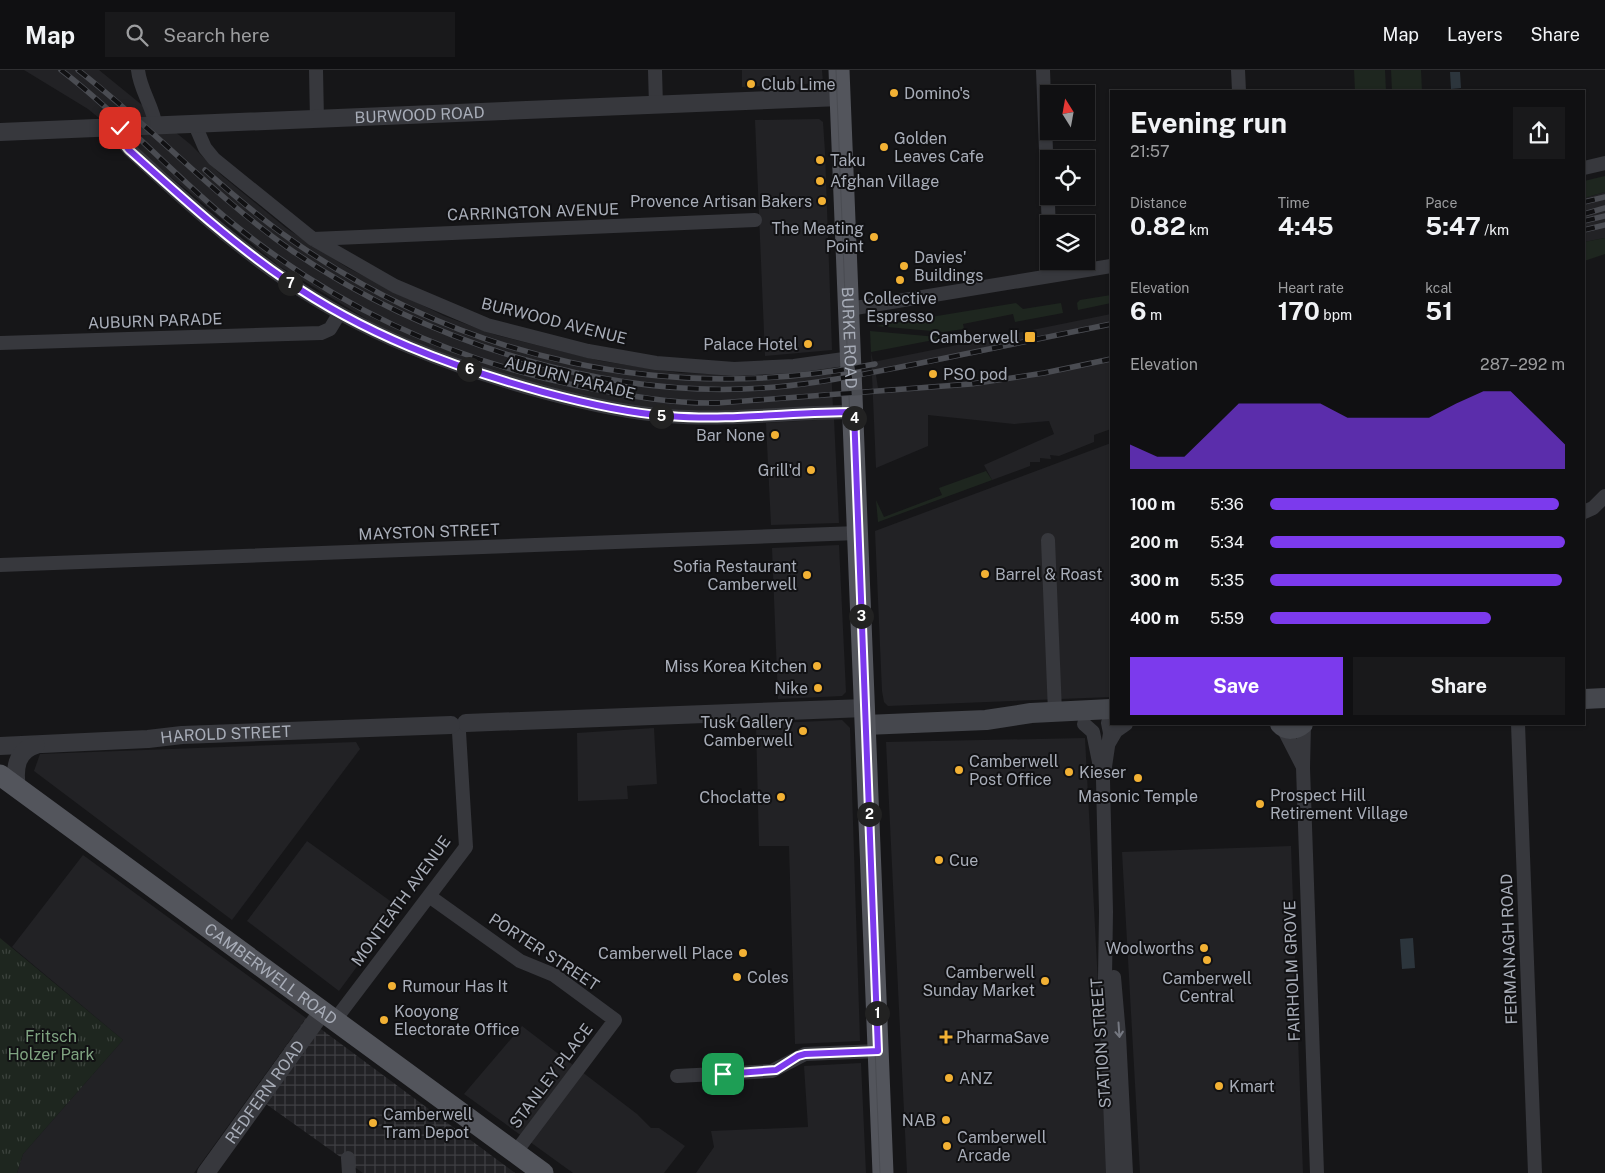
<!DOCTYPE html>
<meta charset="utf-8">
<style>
body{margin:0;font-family:"Public Sans",sans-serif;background:#19191b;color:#f1f3f6;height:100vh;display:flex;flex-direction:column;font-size:19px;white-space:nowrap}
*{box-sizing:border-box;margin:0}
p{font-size:16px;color:#9c9d9f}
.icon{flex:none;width:28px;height:28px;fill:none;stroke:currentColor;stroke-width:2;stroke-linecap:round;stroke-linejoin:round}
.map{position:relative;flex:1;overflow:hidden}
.panel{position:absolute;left:1110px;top:20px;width:475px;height:635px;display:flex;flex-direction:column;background:#101012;border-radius:0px;box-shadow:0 1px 4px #0004,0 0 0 1px #303032}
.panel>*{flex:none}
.needle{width:32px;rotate:349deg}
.controls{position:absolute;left:1040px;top:15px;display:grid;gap:10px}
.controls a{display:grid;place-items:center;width:55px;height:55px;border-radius:0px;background:#101012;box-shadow:0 1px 4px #0004,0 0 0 1px #303032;font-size:25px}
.pin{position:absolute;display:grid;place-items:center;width:42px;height:42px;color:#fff;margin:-21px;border-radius:10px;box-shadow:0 2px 8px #0006}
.km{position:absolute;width:25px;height:25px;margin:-12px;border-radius:50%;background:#222;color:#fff;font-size:14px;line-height:25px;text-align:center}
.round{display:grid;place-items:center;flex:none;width:52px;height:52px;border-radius:0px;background:#19191b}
.summary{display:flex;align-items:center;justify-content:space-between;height:85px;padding:0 20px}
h1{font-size:28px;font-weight:700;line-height:38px}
.figures{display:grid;grid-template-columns:repeat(3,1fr);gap:8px;height:85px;padding:5px 20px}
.figures div{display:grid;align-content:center}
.figures b{font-size:25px;font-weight:700}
.figures small{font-size:14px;font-weight:400}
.figures p{font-size:14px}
.chart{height:140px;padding:10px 20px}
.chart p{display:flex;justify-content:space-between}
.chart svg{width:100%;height:90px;margin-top:5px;fill:#7c3aed;opacity:.7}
.action{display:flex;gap:10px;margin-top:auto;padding:10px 20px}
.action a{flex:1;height:58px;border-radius:0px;background:#7c3aed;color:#fff;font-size:20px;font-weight:700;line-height:58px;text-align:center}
.action a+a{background:#19191b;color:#f1f3f6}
ul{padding:0 20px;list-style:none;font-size:16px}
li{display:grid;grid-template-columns:80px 60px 1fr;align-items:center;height:38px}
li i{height:12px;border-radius:6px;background:#7c3aed}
header{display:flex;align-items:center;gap:30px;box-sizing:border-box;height:70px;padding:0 25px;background:#101012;border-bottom:1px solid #303032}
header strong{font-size:24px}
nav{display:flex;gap:28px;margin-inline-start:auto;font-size:18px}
.search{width:350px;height:45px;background:#19191b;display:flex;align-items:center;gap:12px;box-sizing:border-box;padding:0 18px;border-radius:0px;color:#9c9d9f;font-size:19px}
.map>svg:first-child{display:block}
.built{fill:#222225}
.industrial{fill:url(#industrial-grid)}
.grass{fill:#1e261f}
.park{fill:url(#park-tufts)}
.water{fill:#2c353c}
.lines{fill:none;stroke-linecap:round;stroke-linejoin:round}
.minor{stroke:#37383d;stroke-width:14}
.tertiary{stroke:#37383d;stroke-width:18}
.secondary{stroke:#45474d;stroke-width:20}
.primary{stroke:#53555c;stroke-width:21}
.tram{stroke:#4a4c52;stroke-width:1}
.rail-casing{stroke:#4a4c52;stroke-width:5.5}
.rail{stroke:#111113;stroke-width:4;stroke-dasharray:11;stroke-linecap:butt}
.oneway{stroke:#757881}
.route-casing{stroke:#fff;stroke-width:10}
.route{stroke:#7c3aed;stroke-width:6}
.poi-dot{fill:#f2b134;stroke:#111113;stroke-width:2}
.labels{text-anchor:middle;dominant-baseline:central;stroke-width:4;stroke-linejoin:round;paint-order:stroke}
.poi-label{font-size:16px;fill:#a8adb8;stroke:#111113;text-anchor:start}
.street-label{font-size:16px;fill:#a8adb8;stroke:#111113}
.park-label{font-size:16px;fill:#7fa381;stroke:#111113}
</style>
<header>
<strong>Map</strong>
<div class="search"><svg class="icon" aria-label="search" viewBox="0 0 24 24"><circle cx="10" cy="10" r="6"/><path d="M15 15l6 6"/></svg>Search here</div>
<nav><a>Map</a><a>Layers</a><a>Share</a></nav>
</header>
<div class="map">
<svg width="1605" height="1103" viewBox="0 0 1605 1103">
<defs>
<pattern id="industrial-grid" width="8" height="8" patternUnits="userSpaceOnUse" patternTransform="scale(1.25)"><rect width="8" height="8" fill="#222225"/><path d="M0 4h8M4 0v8" fill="none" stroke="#3f3f43"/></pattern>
<pattern id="park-tufts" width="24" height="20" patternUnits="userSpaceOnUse" patternTransform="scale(1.25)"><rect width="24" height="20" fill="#1e261f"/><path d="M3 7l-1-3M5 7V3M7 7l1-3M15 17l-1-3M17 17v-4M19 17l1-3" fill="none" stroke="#3c433d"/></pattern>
</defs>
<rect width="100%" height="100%" fill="#161618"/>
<path class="built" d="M24 0H99L190 74 220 104 286 158 348 198 444 246 496 265 601 291 680 303 759 305 831 296 833 338 707 342 646 338 566 322 486 299 424 276 373 253 279 196 88 39Z
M742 0H822L823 13 742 17Z
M819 49 823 52 825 82 832 280 765 286 755 50Z
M1605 122V168L1584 172V128Z
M1111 244V257L876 305 878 318 971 311 1040 302 1111 286V359L1094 365V372L1059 386 1050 385 1051 389 1040 388V392H1030V396L992 410 984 395 1054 364 1049 351 1014 354 928 345V376L876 398 871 282 873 292Z
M834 349 839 453 771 455 766 353Z
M1111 373V627L888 636 884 632 882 621 875 461Z
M839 475 846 622 842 626 778 629 772 478Z
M842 650 850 658 860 971 795 974 789 776H759L756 654Z
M654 658 657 714 627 716 628 729 578 731 577 663Z
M1085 668 1108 1103H907L886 672Z
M356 672 360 679 232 850 34 701 40 684Z
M307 771 400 838 339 921 247 851Z
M1291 776 1303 1103H1140L1122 782Z
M83 785 306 948 194 1103H17L23 1084 123 970 12 877Z
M522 956 637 1044 651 1058H659L685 1076 664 1103H573L464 1024Z
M861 993 866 1103H696L714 1077 711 1061 808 1057 804 996Z"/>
<path class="industrial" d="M306 948 515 1103H363L252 1024Z"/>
<path class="grass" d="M1354 0H1385L1386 21H1355Z
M1391 0H1421L1422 21H1392Z
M1605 106V122L1584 128V111Z
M1605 168V184L1584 191V172Z
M1111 225V233L1078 240 1077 233 1080 230Z
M1016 233 1023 239 1061 233 1063 243 1015 252 1013 244 963 254 964 259 943 262 876 256Z
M870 261 938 267 944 268 871 282Z
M986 401 992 410 878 452 876 430 884 447 942 425 939 418Z"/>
<path class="park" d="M0 868 123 970 23 1084 17 1103H0Z"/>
<path class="water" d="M1450 2H1460L1461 18 1451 19Z
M1413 868 1415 898 1402 899 1400 869Z"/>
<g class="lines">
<path class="minor" d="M138 0C140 20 153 36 156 57
M316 0 317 50
M655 0 656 36
M1043 0 1049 161
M1238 0 1239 21
M195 55 205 78 214 89 313 169 395 216 487 255 588 281 656 293 734 299 794 296 851 288
M120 58 122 71 129 79C179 125 229 171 286 210 364 264 452 297 543 322 584 333 626 343 669 346 731 351 792 342 854 342
M1584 98 1605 93
M313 169 755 150
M1050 191V205
M849 239 1111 196
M0 273 321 263 330 259 339 244
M1584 442 1593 438 1605 426
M1048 470 1055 642
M0 495 858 463
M1108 653 1110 663 1103 710 1106 842 1105 908 1113 1103
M1084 654 1093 662 1100 697
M1304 654 1303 698 1317 1103
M1518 654 1535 1103
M1282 656 1302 695
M1109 673 1116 661 1126 654
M429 826 520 891 554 905 615 950 515 1083
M1114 907 1119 965 1126 1103
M335 950 466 777 459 662
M677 1006 772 1001 805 984 879 981
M348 1088 349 1103"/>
<g class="tertiary">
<path id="s1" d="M0 62 840 27"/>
<path d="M466 653 865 638"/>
<path id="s2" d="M0 676 148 669 182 665 451 655"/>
<path d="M17 718C14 699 16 681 36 675"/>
<path id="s3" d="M206 1103 322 942"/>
</g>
<path class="secondary" d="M1584 629 1605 628
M1280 654C1286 661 1296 660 1303 654
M865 655 986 650 1031 643 1111 639"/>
<g class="primary">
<path id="s4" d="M839 0 883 1103"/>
<path id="s5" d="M0 705 543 1103"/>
</g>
<path class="tram" d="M836 0 880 1103"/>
<defs>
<path id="rail" d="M61 0C121 46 172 104 231 152 336 237 446 288 578 316 625 325 671 334 718 333L971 314 1044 303 1111 289
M78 0C152 57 215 127 291 180 427 273 610 332 776 317 823 313 869 303 916 294 981 281 1046 267 1111 254
M205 100C232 124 260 148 290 169 463 290 668 335 875 294
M1584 132 1605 127
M1584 144 1605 138
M1584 151 1605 146
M1584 160 1605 155"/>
</defs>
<use href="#rail" class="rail-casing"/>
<use href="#rail" class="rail"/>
</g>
<defs><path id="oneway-shaft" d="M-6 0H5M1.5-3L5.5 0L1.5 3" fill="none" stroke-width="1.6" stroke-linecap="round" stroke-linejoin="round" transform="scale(1.25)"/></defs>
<use class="oneway" href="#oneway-shaft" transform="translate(1119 960) rotate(86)"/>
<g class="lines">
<defs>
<path id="route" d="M120 58 122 71 128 79C179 125 229 171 286 210 364 264 452 297 543 322 584 333 626 343 669 346 731 351 792 342 854 342L878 981 805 984 798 986 776 1000 723 1004"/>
</defs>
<use href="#route" class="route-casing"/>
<use href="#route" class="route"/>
</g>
<g class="poi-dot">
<circle cx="751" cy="14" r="5"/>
<circle cx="894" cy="23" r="5"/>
<circle cx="884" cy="77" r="5"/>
<circle cx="820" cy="90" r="5"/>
<circle cx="820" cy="111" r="5"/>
<circle cx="822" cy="131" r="5"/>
<circle cx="874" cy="167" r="5"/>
<circle cx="904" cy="196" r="5"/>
<circle cx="900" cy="210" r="5"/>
<rect x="1024" y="261" width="12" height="12" rx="2.5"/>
<circle cx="808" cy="274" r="5"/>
<circle cx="933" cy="304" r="5"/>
<circle cx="775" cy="365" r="5"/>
<circle cx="811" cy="400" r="5"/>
<circle cx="985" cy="504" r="5"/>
<circle cx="807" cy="505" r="5"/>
<circle cx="817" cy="596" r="5"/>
<circle cx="818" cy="618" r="5"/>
<circle cx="803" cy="661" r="5"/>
<circle cx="959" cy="700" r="5"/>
<circle cx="1069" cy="702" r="5"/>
<circle cx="1138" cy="708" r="5"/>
<circle cx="781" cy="727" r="5"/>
<circle cx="1260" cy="734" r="5"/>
<circle cx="939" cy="790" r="5"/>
<circle cx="1204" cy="878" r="5"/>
<circle cx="743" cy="883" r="5"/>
<circle cx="1207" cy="890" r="5"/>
<circle cx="737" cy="907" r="5"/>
<circle cx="1045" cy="911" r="5"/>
<circle cx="392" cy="916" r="5"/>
<circle cx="384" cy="950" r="5"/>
<path d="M943.5 959.5h5v5h5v5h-5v5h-5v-5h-5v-5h5z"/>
<circle cx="949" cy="1008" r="5"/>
<circle cx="1219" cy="1016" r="5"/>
<circle cx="946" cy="1050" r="5"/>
<circle cx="373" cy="1053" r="5"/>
<circle cx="947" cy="1076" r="5"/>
</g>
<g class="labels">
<g class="poi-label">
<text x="761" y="14">Club Lime</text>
<text x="904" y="23">Domino's</text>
<text x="894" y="68">Golden<tspan x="894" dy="18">Leaves Cafe</tspan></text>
<text x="830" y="90">Taku</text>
<text x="830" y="111">Afghan Village</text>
<text x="812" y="131" text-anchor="end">Provence Artisan Bakers</text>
<text x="864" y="158" text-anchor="end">The Meating<tspan x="864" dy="18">Point</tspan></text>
<text x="914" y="187">Davies'<tspan x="914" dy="18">Buildings</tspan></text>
<text x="900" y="228" text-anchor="middle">Collective<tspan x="900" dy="18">Espresso</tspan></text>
<text x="1019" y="267" text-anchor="end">Camberwell</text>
<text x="798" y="274" text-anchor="end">Palace Hotel</text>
<text x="943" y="304">PSO pod</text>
<text x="765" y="365" text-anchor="end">Bar None</text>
<text x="801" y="400" text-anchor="end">Grill'd</text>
<text x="797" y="496" text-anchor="end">Sofia Restaurant<tspan x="797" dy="18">Camberwell</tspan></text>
<text x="995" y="504">Barrel &amp; Roast</text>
<text x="807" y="596" text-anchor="end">Miss Korea Kitchen</text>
<text x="808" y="618" text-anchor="end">Nike</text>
<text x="793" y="652" text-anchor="end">Tusk Gallery<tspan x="793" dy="18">Camberwell</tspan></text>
<text x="969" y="691">Camberwell<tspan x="969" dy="18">Post Office</tspan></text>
<text x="1079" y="702">Kieser</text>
<text x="1270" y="725">Prospect Hill<tspan x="1270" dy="18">Retirement Village</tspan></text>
<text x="1138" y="726" text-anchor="middle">Masonic Temple</text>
<text x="771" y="727" text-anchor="end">Choclatte</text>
<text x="949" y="790">Cue</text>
<text x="1194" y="878" text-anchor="end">Woolworths</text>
<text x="733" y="883" text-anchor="end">Camberwell Place</text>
<text x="1035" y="902" text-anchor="end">Camberwell<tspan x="1035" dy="18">Sunday Market</tspan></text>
<text x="747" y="907">Coles</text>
<text x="1207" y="908" text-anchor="middle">Camberwell<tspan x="1207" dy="18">Central</tspan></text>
<text x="402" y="916">Rumour Has It</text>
<text x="394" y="941">Kooyong<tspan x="394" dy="18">Electorate Office</tspan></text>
<text x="956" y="967">PharmaSave</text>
<text x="959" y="1008">ANZ</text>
<text x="1229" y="1016">Kmart</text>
<text x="383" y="1044">Camberwell<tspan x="383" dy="18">Tram Depot</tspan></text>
<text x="936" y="1050" text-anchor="end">NAB</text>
<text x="957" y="1067">Camberwell<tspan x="957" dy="18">Arcade</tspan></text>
</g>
<g class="street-label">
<text stroke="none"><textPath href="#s1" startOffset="420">BURWOOD ROAD</textPath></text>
<text transform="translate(533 142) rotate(-2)">CARRINGTON AVENUE</text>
<text transform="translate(155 251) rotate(-2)">AUBURN PARADE</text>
<text transform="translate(554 251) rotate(14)">BURWOOD AVENUE</text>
<text stroke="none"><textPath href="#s4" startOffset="268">BURKE ROAD</textPath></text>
<text transform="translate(570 308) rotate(14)">AUBURN PARADE</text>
<text transform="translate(429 462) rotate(-2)">MAYSTON STREET</text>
<text stroke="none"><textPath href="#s2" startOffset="226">HAROLD STREET</textPath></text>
<text transform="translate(401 831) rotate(-54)">MONTEATH AVENUE</text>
<text transform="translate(1509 879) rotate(-92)">FERMANAGH ROAD</text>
<text transform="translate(544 882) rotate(33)">PORTER STREET</text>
<text transform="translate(1292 901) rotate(-92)">FAIRHOLM GROVE</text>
<text stroke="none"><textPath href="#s5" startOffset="336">CAMBERWELL ROAD</textPath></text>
<text transform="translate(1101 973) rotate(-94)">STATION STREET</text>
<text transform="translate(551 1006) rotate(-53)">STANLEY PLACE</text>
<text stroke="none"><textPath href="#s3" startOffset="100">REDFERN ROAD</textPath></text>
</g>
<g class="park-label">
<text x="51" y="966">Fritsch<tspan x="51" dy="18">Holzer Park</tspan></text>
</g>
</g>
</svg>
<div class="controls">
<a><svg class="needle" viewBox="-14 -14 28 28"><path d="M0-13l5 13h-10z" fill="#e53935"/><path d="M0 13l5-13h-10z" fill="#9c9d9f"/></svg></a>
<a><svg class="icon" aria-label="locate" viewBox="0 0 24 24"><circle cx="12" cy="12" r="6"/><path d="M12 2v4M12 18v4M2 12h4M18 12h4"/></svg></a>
<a><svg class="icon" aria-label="layers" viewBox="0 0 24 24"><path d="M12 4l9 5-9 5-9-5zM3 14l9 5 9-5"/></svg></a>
</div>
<div class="pin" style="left:723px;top:1004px;background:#1e9e55"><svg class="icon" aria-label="arrive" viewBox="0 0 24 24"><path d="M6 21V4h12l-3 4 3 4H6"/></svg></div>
<div class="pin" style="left:120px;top:58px;background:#d93025"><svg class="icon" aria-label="check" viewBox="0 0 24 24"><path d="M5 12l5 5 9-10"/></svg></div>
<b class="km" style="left:877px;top:943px">1</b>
<b class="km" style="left:869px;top:744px">2</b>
<b class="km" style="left:861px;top:546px">3</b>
<b class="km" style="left:854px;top:348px">4</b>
<b class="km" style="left:661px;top:346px">5</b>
<b class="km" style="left:469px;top:299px">6</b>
<b class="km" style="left:290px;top:213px">7</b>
<section class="panel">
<div class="summary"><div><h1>Evening run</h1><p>21:57</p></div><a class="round"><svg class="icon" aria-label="share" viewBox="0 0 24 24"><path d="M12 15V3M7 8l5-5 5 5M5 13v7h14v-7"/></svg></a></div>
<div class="figures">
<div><p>Distance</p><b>0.82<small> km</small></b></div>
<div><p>Time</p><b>4:45</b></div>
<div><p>Pace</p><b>5:47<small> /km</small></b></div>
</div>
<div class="figures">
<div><p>Elevation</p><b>6<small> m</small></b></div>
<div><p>Heart rate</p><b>170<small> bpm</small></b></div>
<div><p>kcal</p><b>51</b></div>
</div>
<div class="chart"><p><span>Elevation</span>287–292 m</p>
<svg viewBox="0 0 160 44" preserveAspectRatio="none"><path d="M0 44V32L10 38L20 38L30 25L40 12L50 12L60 12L70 12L80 19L90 19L100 19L110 19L120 12L130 6L140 6L150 19L160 32V44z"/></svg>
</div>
<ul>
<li><b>100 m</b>5:36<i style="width:98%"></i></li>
<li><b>200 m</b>5:34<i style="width:100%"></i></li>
<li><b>300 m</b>5:35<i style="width:99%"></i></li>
<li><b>400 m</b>5:59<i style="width:75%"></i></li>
</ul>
<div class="action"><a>Save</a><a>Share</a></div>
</section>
</div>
